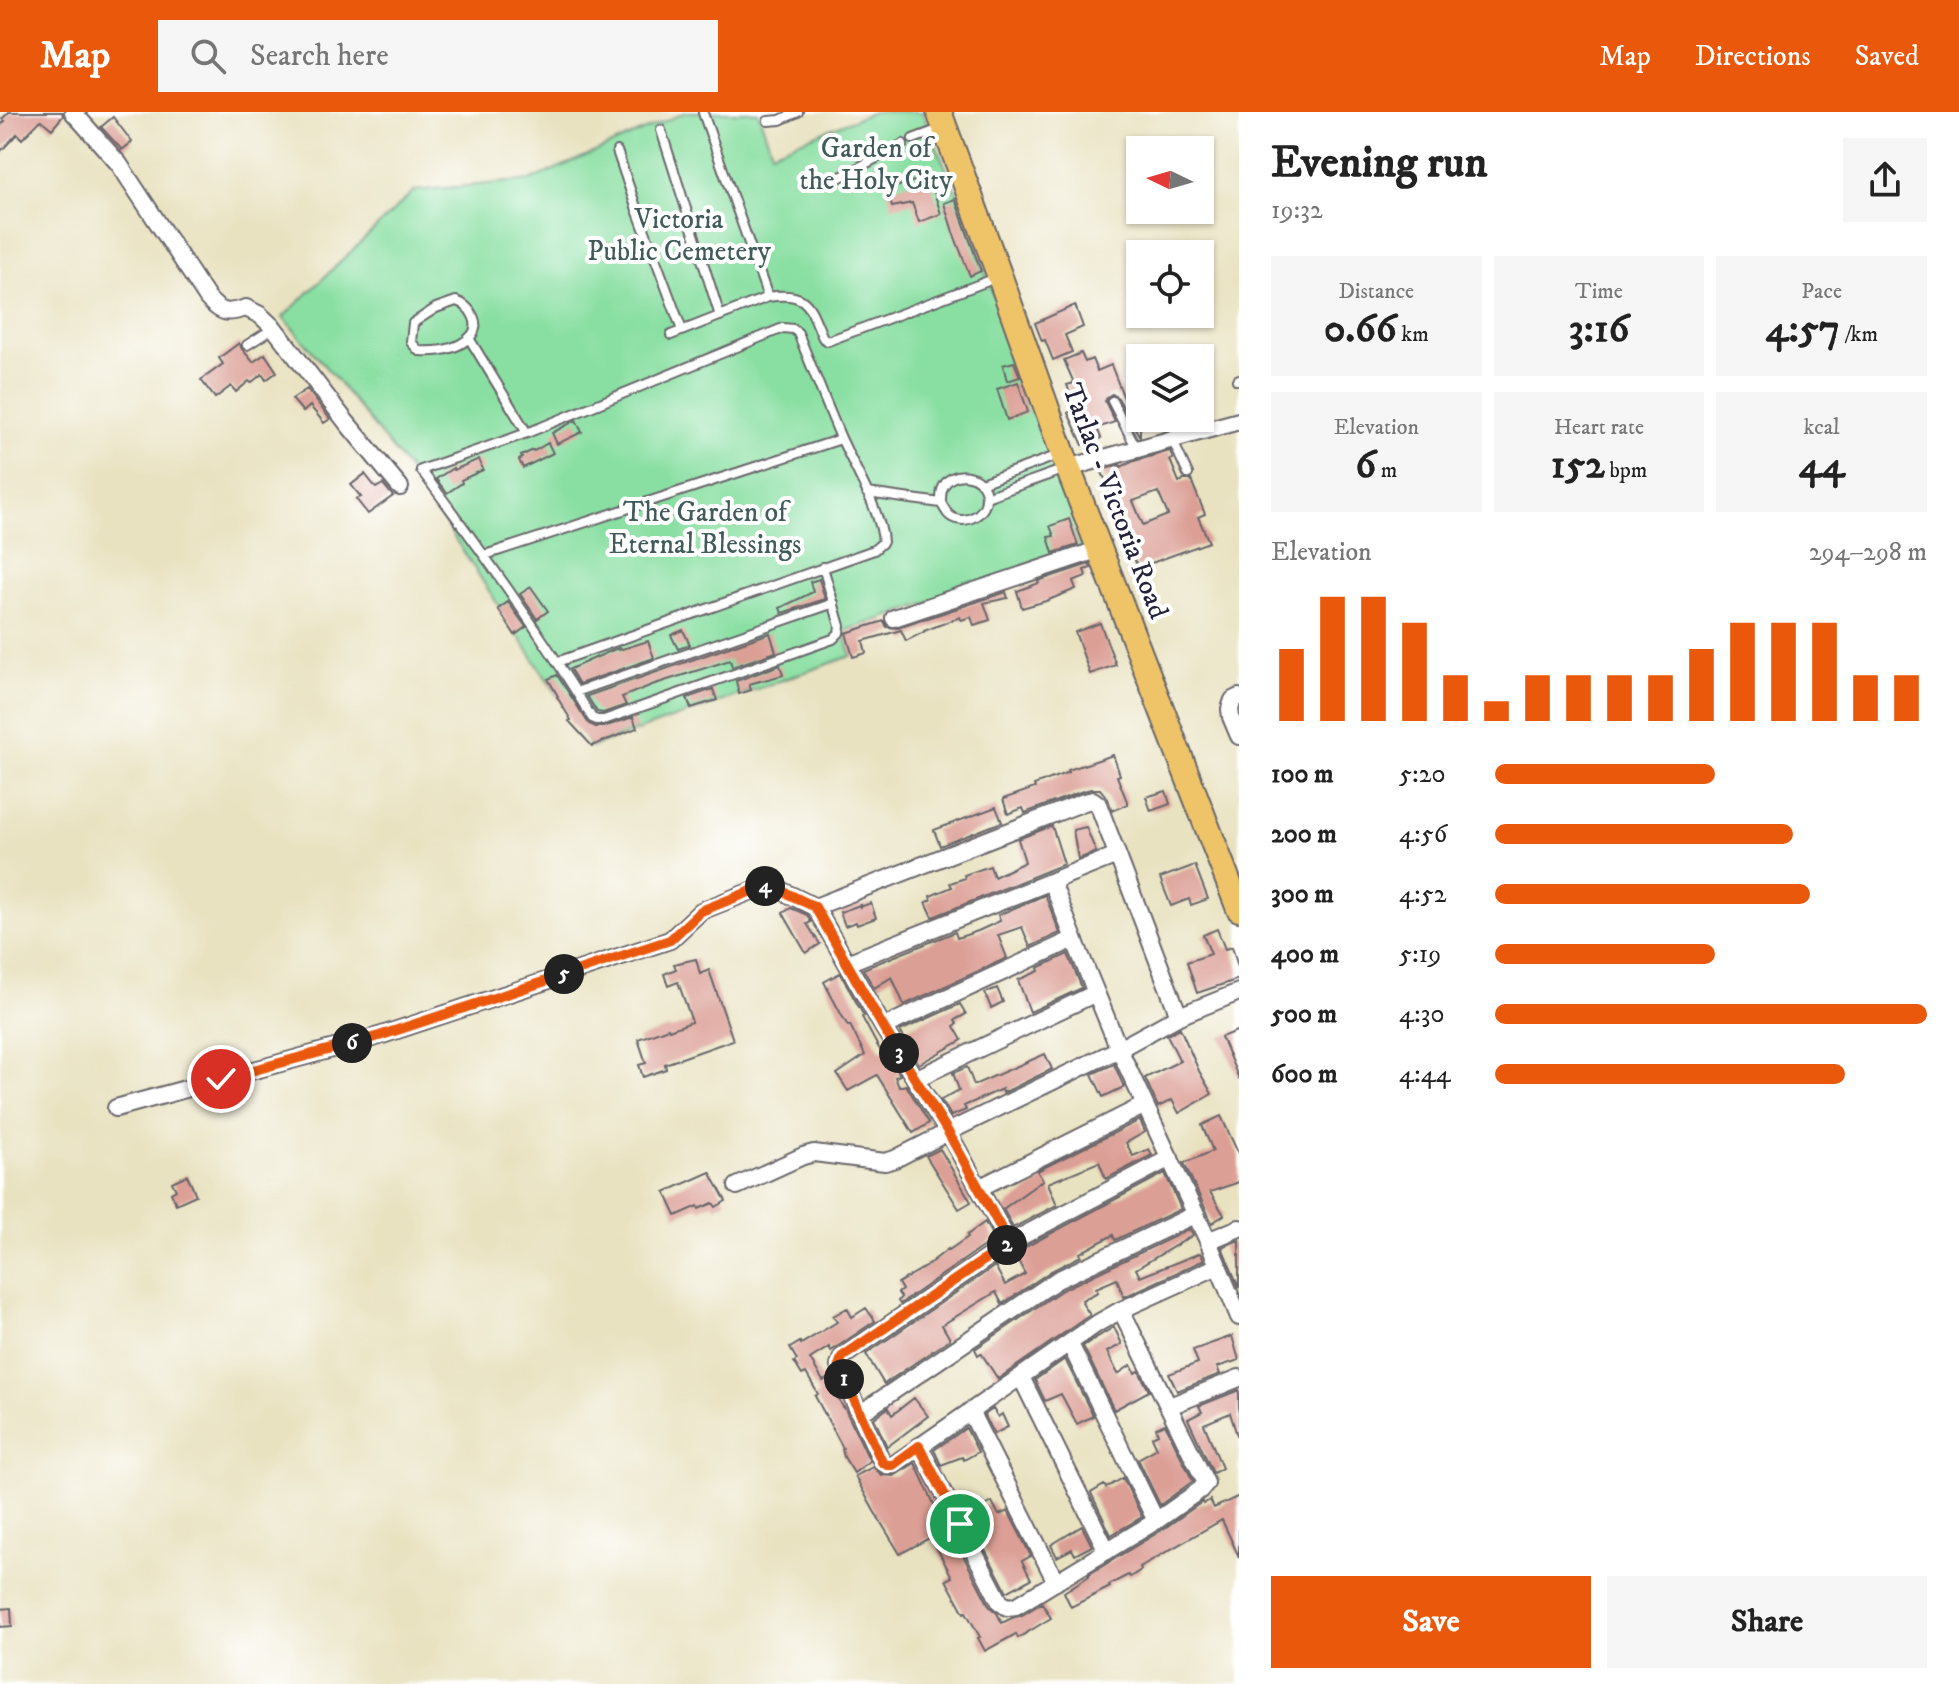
<!DOCTYPE html>
<meta charset="utf-8">
<style>
body{margin:0;font-family:"IM FELL DW Pica",serif;background:#f6f6f6;color:#222;height:100vh;display:flex;flex-direction:column;font-size:30px;white-space:nowrap}
*{box-sizing:border-box;margin:0}
p{font-size:26px;color:#767676}
.icon{flex:none;width:44px;height:44px;fill:none;stroke:currentColor;stroke-width:2;stroke-linecap:round;stroke-linejoin:round}
.map{position:relative;flex:1;overflow:hidden}
.sheet{display:flex;flex-direction:column;background:#fff;width:720px}
.sheet>*{flex:none}
.needle{width:52px;rotate:275deg}
.controls{position:absolute;left:1126px;top:24px;display:grid;gap:16px}
.controls a{display:grid;place-items:center;width:88px;height:88px;border-radius:0px;background:#fff;box-shadow:0 2px 6px #0004;font-size:40px}
.pin{position:absolute;display:grid;place-items:center;width:68px;height:68px;color:#fff;margin:-34px;border:4px solid #fff;border-radius:50%;box-shadow:0 2px 8px #0007}
.km{position:absolute;width:40px;height:40px;margin:-20px;border-radius:50%;background:#222;color:#fff;font-size:22px;line-height:40px;text-align:center}
.round{display:grid;place-items:center;flex:none;width:84px;height:84px;border-radius:0px;background:#f6f6f6}
.overview{display:flex;align-items:center;justify-content:space-between;height:136px;padding:0 32px}
h1{font-size:44px;font-weight:800;line-height:60px}
.metrics{display:grid;grid-template-columns:repeat(3,1fr);gap:12px;height:136px;padding:8px 32px}
.metrics div{display:grid;align-content:center;border-radius:0px;background:#f6f6f6;text-align:center}
.metrics b{font-size:40px;font-weight:800}
.metrics small{font-size:22px;font-weight:400}
.metrics p{font-size:22px}
.chart{height:224px;padding:16px 32px}
.chart p{display:flex;justify-content:space-between}
.chart svg{width:100%;height:144px;margin-top:8px;stroke:#ea580c;stroke-width:6}
.cta{display:flex;gap:16px;margin-top:auto;padding:16px 32px}
.cta a{flex:1;height:92px;border-radius:0px;background:#ea580c;color:#fff;font-size:32px;font-weight:800;line-height:92px;text-align:center}
.cta a+a{background:#f6f6f6;color:#222}
ul{padding:0 32px;list-style:none;font-size:26px}
li{display:grid;grid-template-columns:128px 96px 1fr;align-items:center;height:60px}
li i{height:20px;border-radius:10px;background:#ea580c}
header{display:flex;align-items:center;gap:48px;box-sizing:border-box;height:112px;padding:0 40px;background:#ea580c;color:#fff}
header strong{font-size:38px}
nav{display:flex;gap:44px;margin-inline-start:auto;font-size:28px}
.search{width:560px;height:72px;background:#f6f6f6;display:flex;align-items:center;gap:20px;box-sizing:border-box;padding:0 28px;border-radius:0px;color:#767676;font-size:30px}
main{display:flex;flex:1;min-height:0}
.map>svg:first-child{display:block}
.green{fill:#89dfa2;stroke:#56806e;stroke-width:2}
.building{fill:#dc9f95;fill-rule:evenodd}
.lines{fill:none;stroke-linecap:round;stroke-linejoin:round}
.lane-casing{stroke:#68656a;stroke-width:12}
.street-casing{stroke:#68656a;stroke-width:20}
.primary-casing{stroke:#68656a;stroke-width:28}
.lane{stroke:#fff;stroke-width:8}
.street{stroke:#fff;stroke-width:16}
.primary{stroke:#efc469;stroke-width:24}
.route-casing{stroke:#fff;stroke-width:16}
.route{stroke:#ea580c;stroke-width:10}
.labels{text-anchor:middle;dominant-baseline:central;stroke-width:8;stroke-linejoin:round;paint-order:stroke}
.park-label{font-size:28px;fill:#415b5a;stroke:#fff}
.street-label{font-size:28px;fill:#22223b;stroke:#fff}
</style>
<header>
<strong>Map</strong>
<div class="search"><svg class="icon" aria-label="search" viewBox="0 0 24 24"><circle cx="10" cy="10" r="6"/><path d="M15 15l6 6"/></svg>Search here</div>
<nav><a>Map</a><a>Directions</a><a>Saved</a></nav>
</header>
<main>
<div class="map">
<svg width="1239" height="1572" viewBox="0 0 1239 1572">
<rect width="100%" height="100%" fill="#fff"/>
<filter id="ink" filterUnits="userSpaceOnUse"><feTurbulence type="fractalNoise" baseFrequency=".0125" numOctaves="2"/><feDisplacementMap in="SourceGraphic" scale="16" xChannelSelector="R" yChannelSelector="G"/><feConvolveMatrix kernelMatrix="1 2 1 2 8 2 1 2 1" color-interpolation-filters="sRGB"/></filter>
<filter id="wash" filterUnits="userSpaceOnUse"><feTurbulence type="fractalNoise" baseFrequency=".006" numOctaves="4" result="noise"/><feDisplacementMap in="SourceGraphic" scale="32" xChannelSelector="R" yChannelSelector="G"/><feGaussianBlur stdDeviation="1.8" result="paint"/><feColorMatrix in="noise" values="0 0 0 0 0 0 0 0 0 0 0 0 0 0 0 0 0 1.4 0 .05"/><feComposite in="paint" operator="in"/></filter>
<g filter="url(#wash)">
<rect width="100%" height="100%" fill="#e9e2c1"/>
<path class="green" d="M686 0H758L772 40 873 0H922L958 84 1023 266 1086 439 844 519 851 544 591 635 414 364 335 266 283 205 414 79 531 68Z"/>
<g id="blocks">
<path class="building" d="M9 0H62L63 4 52 17 41 8 22 27 17 22 0 40V14L5 9 2 7Z
M113 5 132 30 122 38 101 15Z
M929 64 941 102 919 110 912 91 892 95 887 78Z
M955 87 981 159 970 164 953 120 944 91Z
M1075 193 1083 215 1065 223 1072 240 1053 248 1045 228 1042 229 1035 211Z
M239 231 242 237 253 250 265 242 277 260 266 268 262 262 251 271 249 269 236 280 231 274 215 286 201 268 223 252 219 246Z
M1081 241 1085 250 1092 247 1097 259 1111 253 1127 294 1140 289V325L1118 286 1112 282 1107 285 1105 289 1115 310 1097 316 1101 326 1083 333 1068 301 1076 297 1067 273 1074 271 1064 248Z
M1014 250 1020 265 1007 269 1003 253Z
M1018 270 1028 300 1007 308 997 277Z
M307 277 330 307 324 311 310 294 303 300 292 287Z
M576 308 582 320 557 332 552 321Z
M548 331 553 341 523 356 519 348 522 346 521 344 533 338 534 339Z
M1170 339 1173 347 1170 348 1179 370 1184 368H1191L1205 402 1198 405 1209 430 1138 456 1124 420 1127 419 1101 358 1120 353 1121 355 1134 349ZM1158 380 1168 403 1143 413 1133 389Z
M479 347 483 358 461 368 462 371 447 381 436 367 453 356 454 358Z
M365 362 376 376 383 372 393 384 368 402 356 387 361 385 351 373Z
M1069 407 1078 433 1053 441 1048 425 1054 424 1050 414Z
M1089 452 1091 456 1084 458 1086 464 1073 469 1076 477 1046 489 1022 496 1017 479 1039 471 1038 469Z
M819 467 825 487 782 501 780 496 813 480 810 470Z
M531 475 548 499 537 507 520 482Z
M1006 480 1008 486 984 491 990 508 974 513 971 505 961 508 960 505 924 519V520L906 529 901 518 863 529 866 541 853 545 846 521 884 509 887 515 898 516Z
M508 490 526 515 515 523 498 497Z
M1100 511 1116 553 1090 562 1075 520Z
M683 518 690 533 678 537 671 523Z
M770 521 776 540 732 555 730 548 652 573 622 585 626 593 603 601 597 600 587 584Z
M648 529 654 546 579 572 570 557 613 538 619 536V538Z
M780 553 783 563 749 572 751 578 739 582 736 569Z
M557 563 589 612 596 615H604L633 605 637 616 592 634 569 609 571 608 557 585 558 584 548 567Z
M713 577 717 588 691 596 687 586Z
M1113 643 1120 663 1117 664 1128 692 1112 699 1108 687 1100 677H1091L1080 680 1025 701 1023 696 1008 702 1003 687 1035 676 1034 673 1069 660 1068 658Z
M1166 679 1170 692 1151 699 1146 685Z
M996 695 1002 710 940 734 934 718Z
M1052 714 1064 752 933 805 926 790 931 788 930 784 952 775 950 771 965 766 964 763 990 754 994 765 1025 750 1018 727Z
M1086 715 1096 740 1078 747 1073 718Z
M1195 753 1208 787 1191 793 1189 787 1171 794 1160 766Z
M1045 783 1060 821 1030 835 1022 815 998 823 1007 846 904 893 892 865 874 876 863 857 955 820 957 826 978 819 1000 809 998 803Z
M871 791 876 806 857 813 856 810 845 814 840 800 860 793V795Z
M791 796 807 803 811 810 807 812 820 832 806 841 783 801Z
M1217 817 1225 837 1232 835 1239 858V867L1197 881 1187 850 1211 842 1203 823Z
M1068 842 1082 876 1030 900 1018 868 1039 859 1038 856Z
M696 847 700 862 709 858 733 928 665 952 666 957 643 965 639 953 646 951 638 927 668 916 669 918 692 910 678 870 668 874 664 862 676 857 674 852Z
M840 861 864 904 862 905 877 933 881 939 884 938 900 963 895 965 899 975 906 973 929 1011 913 1021 877 963 848 979 837 962 865 943 850 913 848 914 841 902 824 870Z
M997 876 1003 890 991 896 985 881Z
M960 892 966 902 955 908 957 912 954 914 962 928 919 952 900 919Z
M1180 916 1199 959 1212 982 1179 1001 1172 988 1158 995 1145 966 1180 949 1167 923Z
M1239 918V967L1221 925Z
M1045 942 1052 957 1003 981 1002 977 964 994 966 998 951 1004 941 988 959 978 953 961 967 955 974 973Z
M1114 952 1124 975 1103 985 1092 962Z
M1221 1004 1239 1043V1070L1210 1080 1224 1103 1212 1111 1184 1051 1213 1039 1202 1013Z
M1140 1008 1145 1020 1126 1031 1133 1044 1149 1037 1152 1043 1106 1067 1099 1050 1048 1071 1057 1093 1013 1116 1003 1097 1043 1068 1037 1059Z
M940 1037 971 1090 959 1097 926 1044Z
M710 1060 726 1089 716 1095 713 1091 699 1097 698 1094 676 1104 665 1080Z
M1165 1061 1181 1097 1115 1128 1113 1123 1080 1141 1081 1144 1051 1159 1002 1192 996 1180 942 1213 950 1227 884 1272 866 1242 995 1154 1005 1173 1025 1162 1014 1141Z
M187 1063 196 1083 176 1092 171 1081 176 1078 172 1070Z
M985 1110 994 1127 900 1192 898 1189 901 1185 898 1181 902 1178 898 1171 925 1155 948 1137 949 1138 968 1125 967 1123Z
M1190 1117 1193 1123 1136 1157 1140 1165 1200 1141 1204 1148 1124 1185 1117 1167 1096 1176 1098 1180 1082 1188 1083 1190 1082 1191 1090 1203 998 1267 981 1241 978 1243 975 1237 1062 1178Z
M1239 1128V1176L1222 1135Z
M847 1196 852 1205 866 1196 875 1209 831 1239 829 1235 810 1247 823 1269 827 1267 843 1295H844L870 1349 854 1361 844 1345 842 1337 843 1336 815 1284 818 1282 806 1261 802 1263 794 1250 797 1248 790 1236 800 1230 801 1232 837 1210 833 1204Z
M1114 1215 1122 1232 1107 1240 1118 1262 1131 1253 1135 1261 1139 1259 1149 1279 1114 1298 1083 1234Z
M1232 1224 1239 1248 1217 1255 1220 1262 1177 1279 1169 1262 1198 1251 1193 1238Z
M1065 1247 1093 1304 1077 1312 1061 1282 1045 1289 1035 1268Z
M1239 1278V1323H1237L1230 1301 1204 1312 1222 1356 1213 1361 1188 1307 1202 1300 1199 1294Z
M914 1286 928 1304 887 1335 874 1306 888 1296 892 1303Z
M993 1297 998 1305 1002 1302 1008 1315 994 1322 984 1303Z
M1165 1312 1193 1369 1160 1393 1138 1347 1157 1336 1152 1325 1158 1322 1156 1316Z
M966 1316 978 1340 964 1348 962 1345 941 1353 934 1338Z
M915 1351 941 1407 943 1405 990 1495 997 1501 1002 1511 1012 1506 1022 1503 1042 1491 1051 1506 1018 1526 1016 1522 985 1539 978 1526 980 1525 966 1500 964 1501 946 1468 952 1465 931 1425 900 1442 874 1399 855 1364 873 1355 882 1363 894 1364Z
M1123 1366 1142 1405 1111 1423 1091 1381 1104 1373 1106 1376Z
M1239 1384V1445L1222 1408 1140 1455 1141 1458 1130 1465 1128 1463 1109 1473 1110 1475 1071 1495 1064 1480 1089 1464 1088 1463 1162 1418 1202 1390 1203 1392 1210 1388 1214 1396Z
M992 1390 999 1403 1008 1399 1031 1444 1022 1449 1031 1467 1007 1480 973 1415 980 1412 973 1400Z
M1082 1414 1092 1434 1075 1443 1072 1437 1057 1445 1051 1433Z
M11 1496 12 1514 0 1515V1497Z"/>
</g>
</g>
<g filter="url(#ink)">
<use href="#blocks" fill-opacity="0" stroke="#68656a" stroke-width="2"/>
<g class="lines">
<defs>
<path id="lane" d="M703 1 768 185
M768 9 780 8 798 0
M661 18 720 204
M913 27 943 16
M617 39 636 95 682 218
M833 69 903 32
M456 189C470 193 483 213 470 225 457 238 436 240 419 239L411 230 413 211 436 196Z
M671 223 768 185C809 179 809 194 823 226L828 229 996 166
M469 226 527 321
M247 233 274 216
M1237 268 1239 267
M1112 289 1137 337
M1172 327 1188 362
M981 371 1059 343
M867 381 941 391C943 394 945 398 948 402 960 415 986 405 986 386 987 361 950 354 942 378 941 382 941 386 941 391
M986 385 1065 357
M485 443 841 327
M557 550 874 438 883 430C882 402 853 353 841 326 826 291 812 256 798 221L793 217 783 216 527 321 421 358C481 438 540 519 592 606L597 608H604L833 527 839 521 840 514 823 455
M576 580 834 491"/>
<path id="street" d="M73 0 119 52 208 187C222 202 227 202 246 196L260 203 274 216 347 311 400 375
M1068 356 1239 309
M894 506 1100 437
M1239 585 1233 588 1230 597 1231 605 1239 624
M1052 770 1074 827 1119 937 1208 1129 1239 1205
M815 795 1084 690 1093 688 1098 692 1179 904
M847 851 1117 743
M883 915 1074 827
M915 967 1096 881
M116 996 379 924 670 828 701 799 764 774H772L815 795 883 915 948 1020 1009 1131
M1170 1046 1009 1131 842 1245 839 1254 841 1261 882 1350 887 1353H893L1098 1211 1121 1198 1218 1154
M737 1074 803 1044 814 1041 885 1050 895 1047 948 1020 1119 937 1179 904 1239 880
M979 1076 1145 993
M1208 1129 1239 1116
M1070 1232 1156 1409
M1021 1265 1107 1439
M1170 1294 1239 1266
M970 1299 1056 1470
M861 1301 1057 1168 1196 1102
M919 1334 1000 1490 1007 1495 1016 1494 1156 1409 1200 1378 1206 1371 1121 1198"/>
<path id="primary" d="M939 0 1000 165 1068 356 1239 797"/>
</defs>
<use href="#lane" class="lane-casing"/>
<use href="#street" class="street-casing"/>
<use href="#primary" class="primary-casing"/>
<use href="#lane" class="lane"/>
<use href="#street" class="street"/>
<use href="#primary" class="primary"/>
</g>
</g>
<g class="lines" filter="url(#ink)">
<defs>
<path id="route" d="M221 967 379 924 670 828 701 799 764 774H772L815 795 883 915 948 1020 1009 1131 842 1245 839 1254 882 1350 887 1353H893L919 1334 960 1412"/>
</defs>
<use href="#route" class="route-casing"/>
<use href="#route" class="route"/>
</g>
<g class="labels">
<g class="park-label">
<text x="876" y="36">Garden of<tspan x="876" dy="32">the Holy City</tspan></text>
<text x="679" y="107">Victoria<tspan x="679" dy="32">Public Cemetery</tspan></text>
<text x="705" y="400">The Garden of<tspan x="705" dy="32">Eternal Blessings</tspan></text>
</g>
<g class="street-label">
<text transform="translate(1115 389) rotate(69)">Tarlac - Victoria Road</text>
</g>
</g>
</svg>
<div class="controls">
<a><svg class="needle" viewBox="-14 -14 28 28"><path d="M0-13l5 13h-10z" fill="#e53935"/><path d="M0 13l5-13h-10z" fill="#767676"/></svg></a>
<a><svg class="icon" aria-label="locate" viewBox="0 0 24 24"><circle cx="12" cy="12" r="6"/><path d="M12 2v4M12 18v4M2 12h4M18 12h4"/></svg></a>
<a><svg class="icon" aria-label="layers" viewBox="0 0 24 24"><path d="M12 4l9 5-9 5-9-5zM3 14l9 5 9-5"/></svg></a>
</div>
<div class="pin" style="left:960px;top:1412px;background:#1e9e55"><svg class="icon" aria-label="arrive" viewBox="0 0 24 24"><path d="M6 21V4h12l-3 4 3 4H6"/></svg></div>
<div class="pin" style="left:221px;top:967px;background:#d93025"><svg class="icon" aria-label="check" viewBox="0 0 24 24"><path d="M5 12l5 5 9-10"/></svg></div>
<b class="km" style="left:844px;top:1267px">1</b>
<b class="km" style="left:1007px;top:1133px">2</b>
<b class="km" style="left:899px;top:941px">3</b>
<b class="km" style="left:765px;top:774px">4</b>
<b class="km" style="left:564px;top:862px">5</b>
<b class="km" style="left:352px;top:931px">6</b>
</div>
<section class="sheet">
<div class="overview"><div><h1>Evening run</h1><p>19:32</p></div><a class="round"><svg class="icon" aria-label="share" viewBox="0 0 24 24"><path d="M12 15V3M7 8l5-5 5 5M5 13v7h14v-7"/></svg></a></div>
<div class="metrics">
<div><p>Distance</p><b>0.66<small> km</small></b></div>
<div><p>Time</p><b>3:16</b></div>
<div><p>Pace</p><b>4:57<small> /km</small></b></div>
</div>
<div class="metrics">
<div><p>Elevation</p><b>6<small> m</small></b></div>
<div><p>Heart rate</p><b>152<small> bpm</small></b></div>
<div><p>kcal</p><b>44</b></div>
</div>
<div class="chart"><p><span>Elevation</span>294–298 m</p>
<svg viewBox="0 0 160 44" preserveAspectRatio="none"><path d="M5 44V22M15 44V6M25 44V6M35 44V14M45 44V30M55 44V38M65 44V30M75 44V30M85 44V30M95 44V30M105 44V22M115 44V14M125 44V14M135 44V14M145 44V30M155 44V30"/></svg>
</div>
<ul>
<li><b>100 m</b>5:20<i style="width:51%"></i></li>
<li><b>200 m</b>4:56<i style="width:69%"></i></li>
<li><b>300 m</b>4:52<i style="width:73%"></i></li>
<li><b>400 m</b>5:19<i style="width:51%"></i></li>
<li><b>500 m</b>4:30<i style="width:100%"></i></li>
<li><b>600 m</b>4:44<i style="width:81%"></i></li>
</ul>
<div class="cta"><a>Save</a><a>Share</a></div>
</section>
</main>
